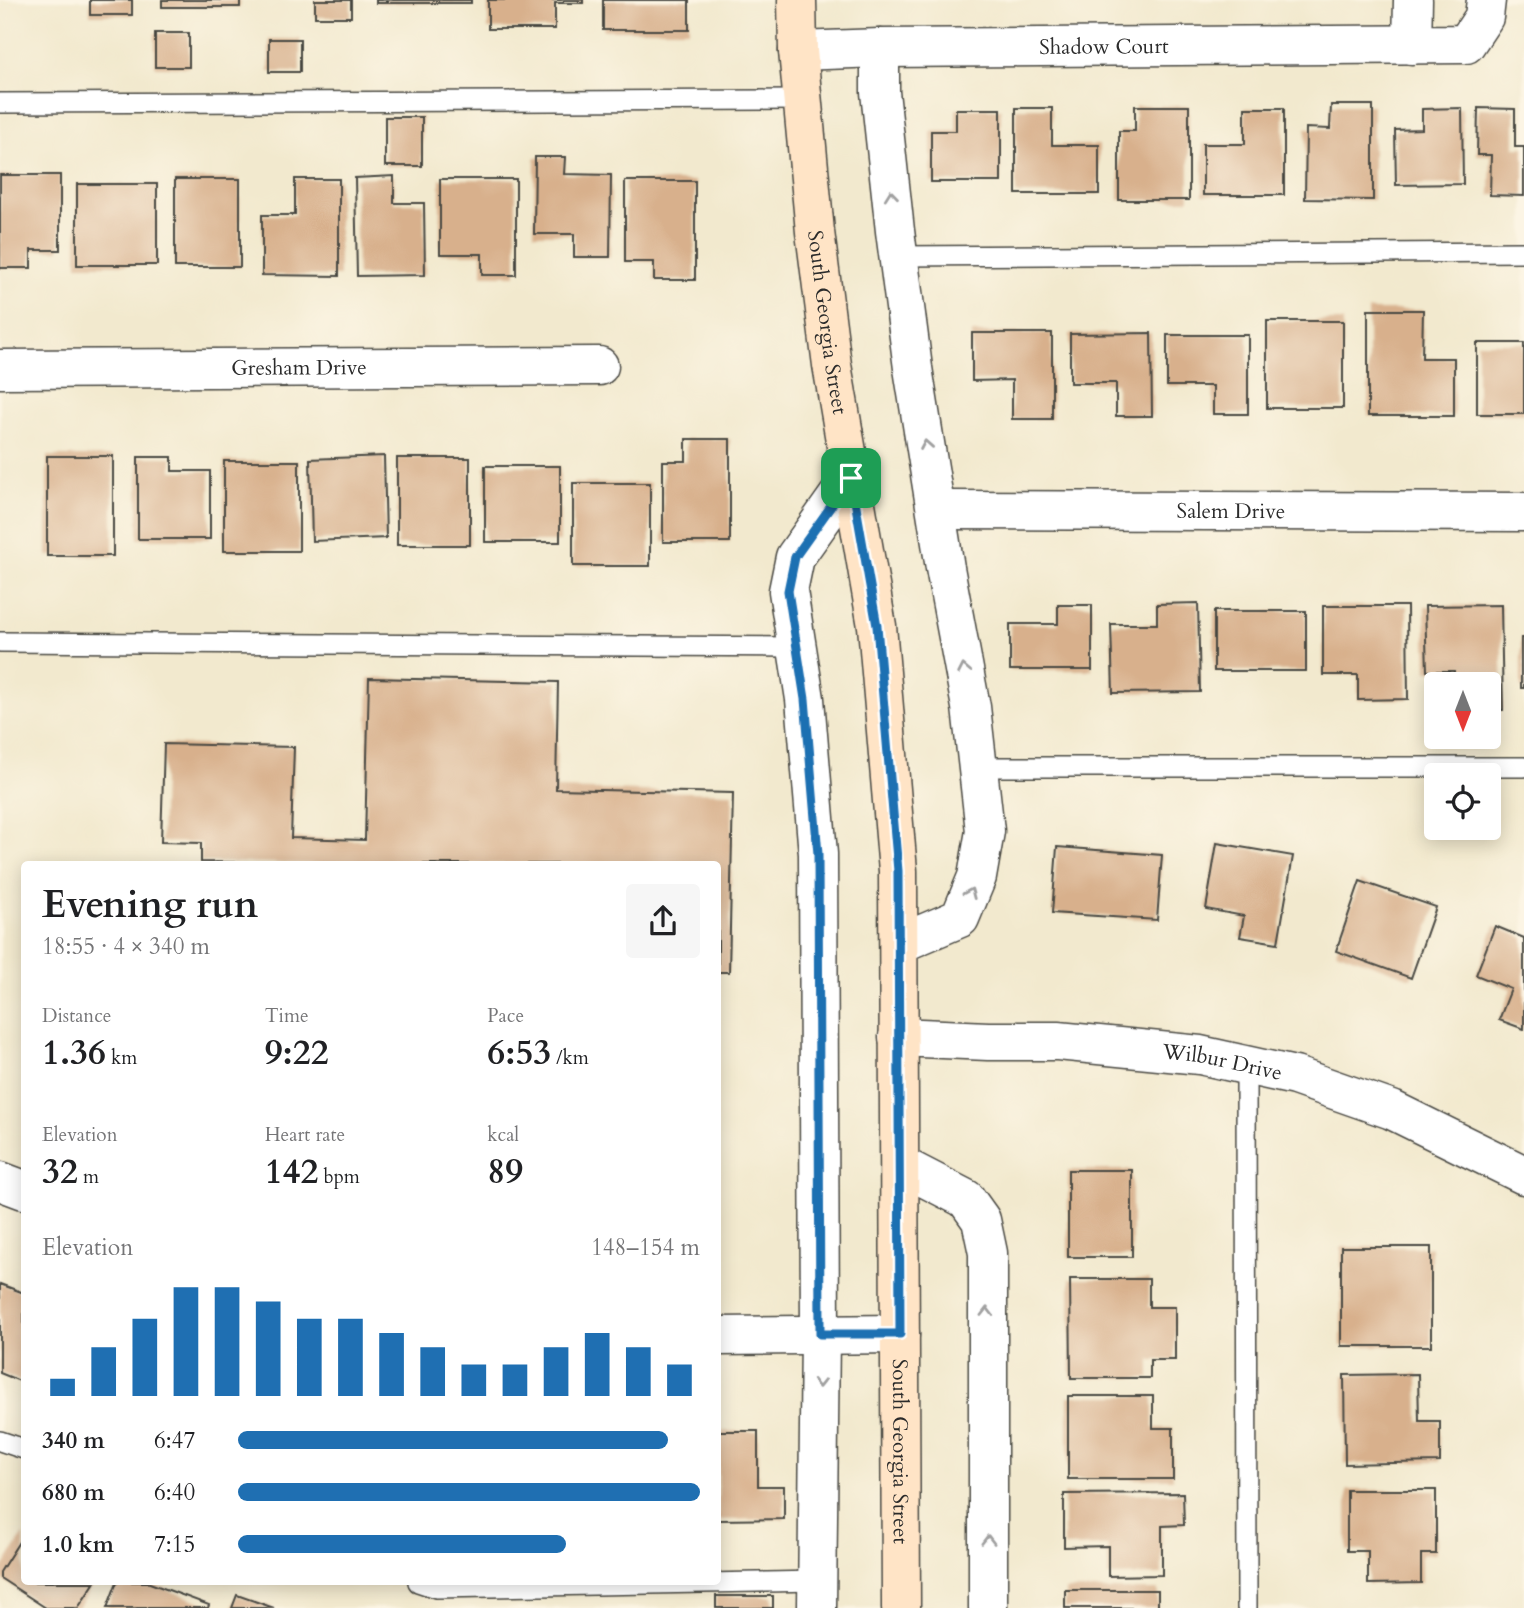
<!DOCTYPE html>
<meta charset="utf-8">
<style>
body{margin:0;font-family:Cardo,serif;background:#f6f6f6;color:#202124;height:100vh;display:flex;flex-direction:column;font-size:26px;white-space:nowrap}
*{box-sizing:border-box;margin:0}
p{font-size:23px;color:#757577}
.icon{flex:none;width:38px;height:38px;fill:none;stroke:currentColor;stroke-width:2;stroke-linecap:round;stroke-linejoin:round}
.map{position:relative;flex:1;overflow:hidden}
.details{position:absolute;left:21px;top:861px;width:700px;height:724px;display:flex;flex-direction:column;background:#fff;border-radius:7px;box-shadow:0 4px 18px #0003}
.details>*{flex:none}
.needle{width:46px;rotate:180deg}
.tools{position:absolute;left:1424px;top:672px;display:grid;gap:14px}
.tools a{display:grid;place-items:center;width:77px;height:77px;border-radius:7px;background:#fff;box-shadow:0 4px 18px #0003;font-size:35px}
.pin{position:absolute;display:grid;place-items:center;width:60px;height:60px;color:#fff;margin:-30px;border-radius:14px;box-shadow:0 4px 10px #0006}
.round{display:grid;place-items:center;flex:none;width:74px;height:74px;border-radius:7px;background:#f6f6f6}
.overview{display:flex;align-items:center;justify-content:space-between;height:119px;padding:0 21px}
h1{font-size:38px;font-weight:600;line-height:52px}
.metrics{display:grid;grid-template-columns:repeat(3,1fr);gap:10px;height:119px;padding:7px 21px}
.metrics div{display:grid;align-content:center}
.metrics b{font-size:35px;font-weight:600}
.metrics small{font-size:19px;font-weight:400}
.metrics p{font-size:19px}
.chart{height:196px;padding:14px 21px}
.chart p{display:flex;justify-content:space-between}
.chart svg{width:100%;height:126px;margin-top:7px;stroke:#1f6fb2;stroke-width:6}
ul{padding:0 21px;list-style:none;font-size:23px}
li{display:grid;grid-template-columns:112px 84px 1fr;align-items:center;height:52px}
li i{height:18px;border-radius:9px;background:#1f6fb2}
.map>svg:first-child{display:block}
.building{fill:#d8b08c}
.lines{fill:none;stroke-linecap:round;stroke-linejoin:round}
.service-casing{stroke:#494843;stroke-width:22}
.minor-casing{stroke:#494843;stroke-width:41}
.tertiary-casing{stroke:#494843;stroke-width:41}
.secondary-casing{stroke:#494843;stroke-width:41}
.service{stroke:#fff;stroke-width:19}
.minor{stroke:#fff;stroke-width:38}
.tertiary{stroke:#fff;stroke-width:38}
.secondary{stroke:#ffe4c6;stroke-width:38}
.oneway{stroke:#a0a0a0}
.route-casing{stroke:#fff;stroke-width:14}
.route{stroke:#1f6fb2;stroke-width:9}
.labels{text-anchor:middle;dominant-baseline:central;stroke-width:6;stroke-linejoin:round;paint-order:stroke}
.street-label{font-size:21px;fill:#2b2b2b;stroke:#fcf5e5}
</style>
<div class="map">
<svg width="1524" height="1608" viewBox="0 0 1524 1608">
<rect width="100%" height="100%" fill="#fcf5e5"/>
<filter id="ink" filterUnits="userSpaceOnUse"><feTurbulence type="fractalNoise" baseFrequency=".0143" numOctaves="2"/><feDisplacementMap in="SourceGraphic" scale="14" xChannelSelector="R" yChannelSelector="G"/><feConvolveMatrix kernelMatrix="1 2 1 2 8 2 1 2 1" color-interpolation-filters="sRGB"/></filter>
<filter id="wash" filterUnits="userSpaceOnUse"><feTurbulence type="fractalNoise" baseFrequency=".00686" numOctaves="4" result="noise"/><feDisplacementMap in="SourceGraphic" scale="28" xChannelSelector="R" yChannelSelector="G"/><feGaussianBlur stdDeviation="1.57" result="paint"/><feColorMatrix in="noise" values="0 0 0 0 0 0 0 0 0 0 0 0 0 0 0 0 0 1.4 0 .05"/><feComposite in="paint" operator="in"/></filter>
<g filter="url(#wash)">
<rect width="100%" height="100%" fill="#f2e9ce"/>
<g id="blocks">
<path class="building" d="M90 0H132V15H90Z
M162 0H240V7H162Z
M315 0H351V17H315Z
M376 0H471V3H376Z
M488 0H583V3H555V29H488Z
M603 0H689V30H603Z
M155 33H189V67H155Z
M269 39H300V72H269Z
M1331 105H1373V200L1305 199 1306 128 1330 129Z
M1135 106H1189V200H1119V131H1135Z
M1016 108H1052V145H1099V194H1016Z
M1245 108H1284V195H1203V144H1245Z
M1462 108 1463 184 1396 185 1395 130 1422 129V109Z
M1478 108 1515 109V147H1524V196L1490 195 1491 155H1477Z
M956 109H1001V182H931V131H956Z
M385 117H422V166H385Z
M535 157H565L564 174 611 175 610 257H574V234H534Z
M0 175H60V250H31V268H0Z
M394 176V203H424L425 275 357 276 355 178Z
M175 179H240V267H175Z
M295 179H339V276L262 275V215H295Z
M440 179H516V275H482V254H440Z
M625 181H695V280H654V262H625Z
M77 184H157V265H77Z
M1368 310H1423L1422 358H1454V416H1368Z
M1267 321H1343V408H1267Z
M972 333H1052V419H1012V380L972 381Z
M1151 333 1152 416H1116V383H1070V334Z
M1167 335H1248V414H1213V386H1167Z
M1477 343H1524V414H1477Z
M686 439H730V542H663V461H686Z
M47 456H113V556H47Z
M384 456 386 538 312 541 310 459Z
M138 457H172V471H210V539H138Z
M397 458H470V545H397Z
M224 461H299V551H224Z
M485 466H560V542H485Z
M573 483H650V566H573Z
M1198 603 1200 692 1113 693 1111 624H1157V604Z
M1058 605H1092V670H1010V624H1058Z
M1501 605 1503 710H1489V684H1454V671H1427L1425 606Z
M1323 606H1407L1408 699 1358 700V675H1323Z
M1214 611H1306V671H1214Z
M1521 638H1524V688H1521Z
M369 678 558 682 556 789 733 793 729 972H718V864H326L201 862V843L161 842 164 744 294 747 291 838 365 840Z
M1217 843 1293 856 1278 943 1240 937 1244 916 1206 909Z
M1057 847 1162 855 1157 920 1052 913Z
M1360 881 1436 907 1411 978 1336 951Z
M1495 926 1524 938V1029L1499 1020 1511 989 1476 975Z
M1068 1170H1132V1257H1068Z
M1341 1247H1431V1346H1341Z
M1070 1279H1149V1307H1175V1360H1150V1378H1071Z
M0 1284 24 1293V1376L22 1382 0 1373Z
M1418 1374 1419 1421H1440V1462L1345 1464 1344 1375Z
M1068 1396H1153V1428H1173V1479H1068Z
M718 1431H758V1486H784V1519L718 1520Z
M1347 1490H1436V1554H1421V1583L1368 1584V1551H1347Z
M1183 1493 1184 1525 1162 1526V1575L1108 1576V1546L1064 1547V1494Z
M24 1534V1582H95L78 1608H46L0 1578V1572Z
M117 1582H147L209 1605 208 1608H107Z
M1065 1590H1158V1608H1065Z
M237 1595 274 1608H232Z
M716 1596H773V1608H716Z"/>
</g>
</g>
<g filter="url(#ink)">
<use href="#blocks" fill-opacity="0" stroke="#494843" stroke-width="2"/>
<g class="lines">
<defs>
<path id="service" d="M0 103 803 100
M898 256 1524 252
M0 642 797 647
M978 767H1524
M1246 1065 1247 1608
M0 1441 24 1449
M418 1582 436 1588 817 1581"/>
<g id="minor">
<path d="M1412 45 1413 0"/>
<path d="M880 48V92L895 231 913 368 945 568 971 707 985 831 977 877 960 918 899 944"/>
<path id="s1" d="M798 51 880 48 1466 44 1484 17 1486 0"/>
<path id="s2" d="M0 369 599 366"/>
<path d="M900 1165 966 1199 981 1220 988 1253V1608"/>
<path d="M0 1181 24 1190"/>
<path d="M718 1336 900 1334"/>
<path d="M817 1608 820 1334 818 854 805 699 788 591 795 557 851 478"/>
</g>
<g id="tertiary">
<path id="s3" d="M937 510 1524 512"/>
<path id="s4" d="M898 1037 988 1041H1058L1200 1055 1295 1076 1392 1110 1524 1175"/>
</g>
<g id="secondary">
<path id="s5" d="M797 0 798 51 815 232 832 365 877 626 898 871 901 1608"/>
</g>
</defs>
<use href="#service" class="service-casing"/>
<use href="#minor" class="minor-casing"/>
<use href="#tertiary" class="tertiary-casing"/>
<use href="#secondary" class="secondary-casing"/>
<use href="#service" class="service"/>
<use href="#minor" class="minor"/>
<use href="#tertiary" class="tertiary"/>
<use href="#secondary" class="secondary"/>
</g>
<defs><path id="oneway-chevron" d="M-2-3.5L2.5 0L-2 3.5" fill="none" stroke-width="1.6" stroke-linecap="round" stroke-linejoin="round" transform="scale(1.75)"/></defs>
<g class="oneway">
<use href="#oneway-chevron" transform="translate(891 195) rotate(-96)"/>
<use href="#oneway-chevron" transform="translate(926 445) rotate(-100)"/>
<use href="#oneway-chevron" transform="translate(964 669) rotate(-101)"/>
<use href="#oneway-chevron" transform="translate(970 893) rotate(-67)"/>
<use href="#oneway-chevron" transform="translate(987 1312) rotate(-90)"/>
<use href="#oneway-chevron" transform="translate(819 1383) rotate(91)"/>
<use href="#oneway-chevron" transform="translate(988 1540) rotate(-90)"/>
</g>
</g>
<g class="lines" filter="url(#ink)">
<defs>
<path id="route" d="M851 478 877 626 898 871 900 1334H820L818 854 805 699 788 591 795 557Z"/>
</defs>
<use href="#route" class="route-casing"/>
<use href="#route" class="route"/>
</g>
<g class="labels">
<g class="street-label">
<text stroke="none"><textPath href="#s1" startOffset="306">Shadow Court</textPath></text>
<text stroke="none"><textPath href="#s5" startOffset="324">South Georgia Street</textPath></text>
<text stroke="none"><textPath href="#s2" startOffset="299">Gresham Drive</textPath></text>
<text stroke="none"><textPath href="#s3" startOffset="294">Salem Drive</textPath></text>
<text stroke="none"><textPath href="#s4" startOffset="326">Wilbur Drive</textPath></text>
<text stroke="none"><textPath href="#s5" startOffset="1458">South Georgia Street</textPath></text>
</g>
</g>
</svg>
<div class="tools">
<a><svg class="needle" viewBox="-14 -14 28 28"><path d="M0-13l5 13h-10z" fill="#e53935"/><path d="M0 13l5-13h-10z" fill="#757577"/></svg></a>
<a><svg class="icon" aria-label="locate" viewBox="0 0 24 24"><circle cx="12" cy="12" r="6"/><path d="M12 2v4M12 18v4M2 12h4M18 12h4"/></svg></a>
</div>
<div class="pin" style="left:851px;top:478px;background:#1e9e55"><svg class="icon" aria-label="arrive" viewBox="0 0 24 24"><path d="M6 21V4h12l-3 4 3 4H6"/></svg></div>
<section class="details">
<div class="overview"><div><h1>Evening run</h1><p>18:55 · 4 × 340 m</p></div><a class="round"><svg class="icon" aria-label="share" viewBox="0 0 24 24"><path d="M12 15V3M7 8l5-5 5 5M5 13v7h14v-7"/></svg></a></div>
<div class="metrics">
<div><p>Distance</p><b>1.36<small> km</small></b></div>
<div><p>Time</p><b>9:22</b></div>
<div><p>Pace</p><b>6:53<small> /km</small></b></div>
</div>
<div class="metrics">
<div><p>Elevation</p><b>32<small> m</small></b></div>
<div><p>Heart rate</p><b>142<small> bpm</small></b></div>
<div><p>kcal</p><b>89</b></div>
</div>
<div class="chart"><p><span>Elevation</span>148–154 m</p>
<svg viewBox="0 0 160 44" preserveAspectRatio="none"><path d="M5 44V38M15 44V27M25 44V17M35 44V6M45 44V6M55 44V11M65 44V17M75 44V17M85 44V22M95 44V27M105 44V33M115 44V33M125 44V27M135 44V22M145 44V27M155 44V33"/></svg>
</div>
<ul>
<li><b>340 m</b>6:47<i style="width:93%"></i></li>
<li><b>680 m</b>6:40<i style="width:100%"></i></li>
<li><b>1.0 km</b>7:15<i style="width:71%"></i></li>
</ul>
</section>
</div>
